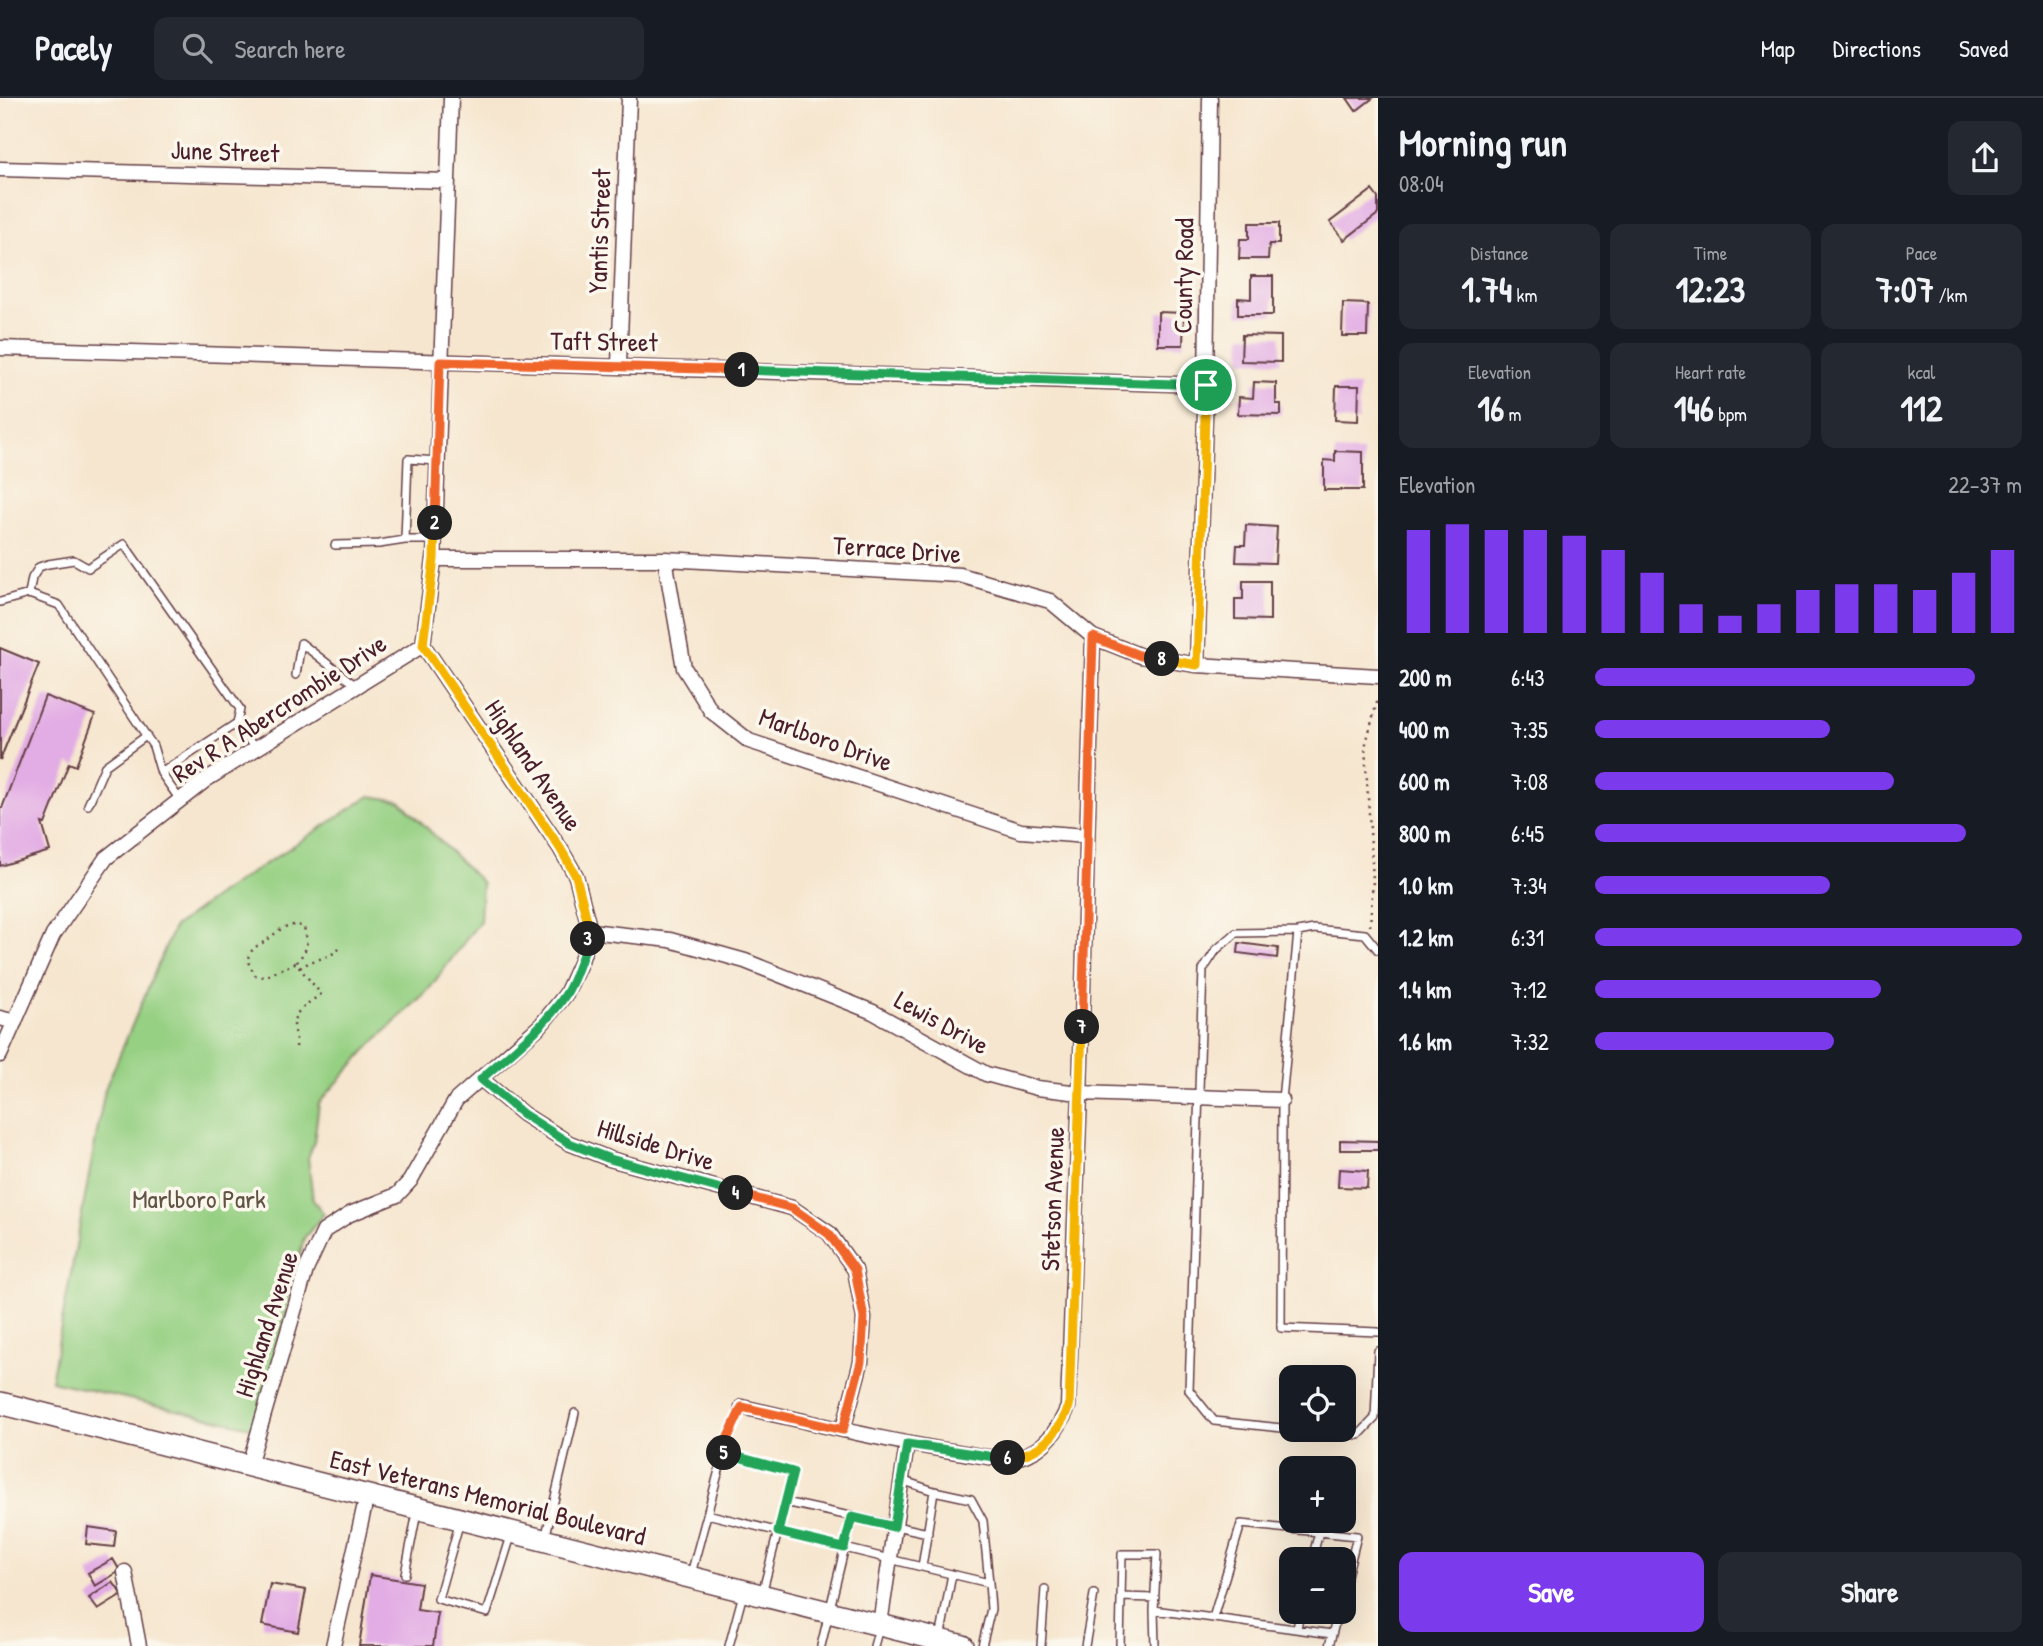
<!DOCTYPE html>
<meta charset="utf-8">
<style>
body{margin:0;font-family:"Patrick Hand",sans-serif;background:#242831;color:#f1f3f6;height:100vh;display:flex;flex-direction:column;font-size:26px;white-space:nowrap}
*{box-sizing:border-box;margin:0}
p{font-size:23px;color:#9ea1a6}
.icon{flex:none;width:38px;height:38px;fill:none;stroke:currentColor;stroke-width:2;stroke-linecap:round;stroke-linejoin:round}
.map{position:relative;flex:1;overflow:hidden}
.details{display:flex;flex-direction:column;background:#171b24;width:665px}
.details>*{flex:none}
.fabs{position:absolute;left:1279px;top:1267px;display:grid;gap:14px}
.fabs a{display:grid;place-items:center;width:77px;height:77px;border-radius:14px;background:#171b24;box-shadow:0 7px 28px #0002;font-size:35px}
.pin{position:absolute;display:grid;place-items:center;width:60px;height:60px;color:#fff;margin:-30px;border:4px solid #fff;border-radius:50%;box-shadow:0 2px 7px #0007}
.km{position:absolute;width:35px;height:35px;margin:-18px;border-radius:50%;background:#222;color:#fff;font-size:19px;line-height:35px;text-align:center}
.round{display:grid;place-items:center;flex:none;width:74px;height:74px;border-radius:14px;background:#242831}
.head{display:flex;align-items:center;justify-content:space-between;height:119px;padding:0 21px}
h1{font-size:38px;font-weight:700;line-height:52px}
.metrics{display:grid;grid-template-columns:repeat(3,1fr);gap:10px;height:119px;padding:7px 21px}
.metrics div{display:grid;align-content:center;border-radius:14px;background:#242831;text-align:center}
.metrics b{font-size:35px;font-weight:700}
.metrics small{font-size:19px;font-weight:400}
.metrics p{font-size:19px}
.chart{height:196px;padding:14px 21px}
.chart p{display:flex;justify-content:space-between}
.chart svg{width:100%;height:126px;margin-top:7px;stroke:#7c3aed;stroke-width:6}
.action{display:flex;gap:14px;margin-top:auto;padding:14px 21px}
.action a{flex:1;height:80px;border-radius:14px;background:#7c3aed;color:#fff;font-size:28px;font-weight:700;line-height:80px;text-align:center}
.action a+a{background:#242831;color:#f1f3f6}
ul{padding:0 21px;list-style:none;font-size:23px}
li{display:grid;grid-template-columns:112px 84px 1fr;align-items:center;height:52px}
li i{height:18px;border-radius:9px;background:#7c3aed}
header{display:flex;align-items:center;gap:42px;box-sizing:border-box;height:98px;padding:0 35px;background:#171b24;border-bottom:2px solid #363941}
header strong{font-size:33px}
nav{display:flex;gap:38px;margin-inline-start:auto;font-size:24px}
.search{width:490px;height:63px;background:#242831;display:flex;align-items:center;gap:18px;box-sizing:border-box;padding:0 24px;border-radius:14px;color:#9ea1a6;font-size:26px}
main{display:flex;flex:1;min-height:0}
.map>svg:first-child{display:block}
.green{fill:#96d083;stroke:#707857;stroke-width:2}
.building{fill:#e2ace4}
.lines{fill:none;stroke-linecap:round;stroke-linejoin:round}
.lane-casing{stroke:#643d44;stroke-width:10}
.street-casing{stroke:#643d44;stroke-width:17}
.primary-casing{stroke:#643d44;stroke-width:24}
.path{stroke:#643d44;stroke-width:2.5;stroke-dasharray:2 5;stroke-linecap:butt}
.lane{stroke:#fff;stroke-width:7}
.street{stroke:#fff;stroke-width:14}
.primary{stroke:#fff;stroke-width:21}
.split-1-casing{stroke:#fff;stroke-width:14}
.split-2-casing{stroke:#fff;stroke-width:14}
.split-3-casing{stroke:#fff;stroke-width:14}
.split-4-casing{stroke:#fff;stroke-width:14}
.split-5-casing{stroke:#fff;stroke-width:14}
.split-6-casing{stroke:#fff;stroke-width:14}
.split-7-casing{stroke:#fff;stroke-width:14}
.split-8-casing{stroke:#fff;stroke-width:14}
.split-9-casing{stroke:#fff;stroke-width:14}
.split-1{stroke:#22a559;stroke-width:9}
.split-2{stroke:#f0652b;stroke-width:9}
.split-3{stroke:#f5b400;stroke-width:9}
.split-4{stroke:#22a559;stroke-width:9}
.split-5{stroke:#f0652b;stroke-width:9}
.split-6{stroke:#22a559;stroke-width:9}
.split-7{stroke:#f5b400;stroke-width:9}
.split-8{stroke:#f0652b;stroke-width:9}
.split-9{stroke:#f5b400;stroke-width:9}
.labels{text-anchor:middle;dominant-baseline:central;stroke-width:7;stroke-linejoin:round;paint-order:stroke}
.street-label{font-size:26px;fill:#4a1f2b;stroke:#fbf7ec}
.park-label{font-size:26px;fill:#615445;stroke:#fbf7ec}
</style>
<header>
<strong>Pacely</strong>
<div class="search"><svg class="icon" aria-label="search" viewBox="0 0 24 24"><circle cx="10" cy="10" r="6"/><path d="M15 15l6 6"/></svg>Search here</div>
<nav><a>Map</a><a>Directions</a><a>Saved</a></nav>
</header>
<main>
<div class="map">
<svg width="1378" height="1548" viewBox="0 0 1378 1548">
<rect width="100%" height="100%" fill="#fbf7ec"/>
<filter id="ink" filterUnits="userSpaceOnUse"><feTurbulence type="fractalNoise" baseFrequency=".0143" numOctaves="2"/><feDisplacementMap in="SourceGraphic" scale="14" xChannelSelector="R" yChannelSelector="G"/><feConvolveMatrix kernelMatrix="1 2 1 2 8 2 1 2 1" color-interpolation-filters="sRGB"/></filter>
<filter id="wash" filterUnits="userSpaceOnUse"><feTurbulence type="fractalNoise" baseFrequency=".00686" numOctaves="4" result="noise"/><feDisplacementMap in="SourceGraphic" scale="28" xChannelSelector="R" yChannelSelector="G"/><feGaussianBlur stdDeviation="1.57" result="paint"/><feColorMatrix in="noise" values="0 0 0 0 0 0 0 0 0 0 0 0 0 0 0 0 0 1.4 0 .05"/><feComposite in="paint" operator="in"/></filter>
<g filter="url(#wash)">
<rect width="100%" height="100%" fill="#f6e6cf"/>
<path class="green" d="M370 698 400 703 482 785 480 823 429 891 367 951 319 1005 314 1044 308 1060 313 1102 324 1116 304 1140 259 1331 51 1283 105 991 174 829 225 792Z"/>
<g id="blocks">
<path class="building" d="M1347 0H1373L1356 13Z
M1372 92 1378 100V116L1344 142 1330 124Z
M1249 125H1279V146H1269L1268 161H1239L1240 141H1249Z
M1251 178H1273V217H1238V200L1251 201Z
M1343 205 1368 206 1367 238H1342Z
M1158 214 1184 215 1183 247H1158Z
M1242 237 1281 238V264L1241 263Z
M1254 284 1276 285V306H1281V317L1238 316 1239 299 1253 300Z
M1336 288H1359L1358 323 1335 322Z
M1335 353 1363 354V392H1324V362L1335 363Z
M1246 427 1277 429 1275 465 1236 464 1237 447H1245Z
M1243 483H1270V522L1235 521V501H1243Z
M0 550 39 566 0 662Z
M45 598 95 617 76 668 69 665 45 726 42 725 50 753 0 768V710H2Z
M1239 845 1278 850 1277 860 1238 855Z
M1340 1042 1378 1043V1052H1340Z
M1339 1071 1368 1073 1367 1090 1338 1089Z
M88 1429 116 1433 114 1449 86 1446Z
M113 1461 120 1473 95 1488 88 1475Z
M370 1477 421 1485 417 1512 438 1515 433 1548H359Z
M113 1484 122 1497 98 1512 89 1500Z
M270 1486 306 1492 298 1534 262 1527Z"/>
</g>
</g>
<g filter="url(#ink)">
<use href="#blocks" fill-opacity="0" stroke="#643d44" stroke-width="2"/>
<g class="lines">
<defs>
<path id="lane" d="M434 442H405L408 361 437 363
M335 447 379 446 405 442
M29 496 32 480 39 469 48 466 74 462 88 470 124 446 240 611 237 625 255 651
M0 504 29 496 59 507 153 648 161 675 180 702
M296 577 301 545 356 588
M161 675 237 625
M88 707 105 668 146 638
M1298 834 1282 1002 1281 1230 1378 1234
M1292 1331 1214 1323 1189 1292 1203 872 1216 852 1236 835 1298 834 1314 831 1365 836 1378 852
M1302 1332 1359 1337 1375 1320 1378 1253
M723 1356 793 1374 762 1496
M901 1382 934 1393
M785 1404 928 1435
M707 1416 922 1469
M460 1423 438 1501 487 1515 511 1438
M545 1441 575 1315
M1312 1461 1319 1434
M405 1476 417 1414
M691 1476 728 1339 742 1309
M1121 1499 1155 1500
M1154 1512 1332 1536
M1213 1520 1241 1426 1357 1438 1344 1490
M1297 1531 1300 1514
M940 1541 952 1476
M729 1548 743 1496
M821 1548 852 1419
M874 1548 879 1530
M982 1548 991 1511 989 1485 983 1423 971 1401 934 1393 922 1469 989 1485
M1041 1548 1045 1491
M1085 1548 1094 1496
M1120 1548 1122 1456H1157L1154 1512 1155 1548
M1329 1548 1338 1514"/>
<path id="street" d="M0 71 448 83
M0 250 1206 287
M619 267 629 0
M434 461H665L960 477 1050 503 1093 539 1141 558 1197 567 1378 578
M665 461 684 570 711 613 749 643 1021 733 1087 738
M1197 567 1206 287 1210 0
M590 833 670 842 745 863 873 914 986 976 1037 990 1080 995 1282 1002
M0 920 15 924
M0 957 53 837 106 760 207 681 423 547 434 461 451 0
M481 981 523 1016 569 1045 610 1061 792 1110 829 1135 855 1172 864 1220 861 1264 843 1332
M742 1309C814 1325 885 1343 958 1354 978 1357 1002 1364 1022 1358 1046 1351 1059 1330 1068 1309L1080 995 1093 539
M249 1367 306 1172 324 1133 350 1116 397 1097 410 1083 456 1002 541 927 566 896 581 863 590 833 576 778 560 750 423 547
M125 1474 139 1548
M880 1526 907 1346
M333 1548 367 1397"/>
<path id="primary" d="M0 1305 963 1548"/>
</defs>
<use href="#lane" class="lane-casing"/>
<use href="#street" class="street-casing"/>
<use href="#primary" class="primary-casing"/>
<path class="path" d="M1370 828 1373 782 1365 649 1378 600
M300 870C316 858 327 864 342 848
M296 949C297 941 294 933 294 925 294 912 311 904 321 896L298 868 297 864C309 849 308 846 304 829 287 823 280 832 267 842 255 850 253 848 247 862L255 877 264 879 297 864"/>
<use href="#lane" class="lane"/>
<use href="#street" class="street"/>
<use href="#primary" class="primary"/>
</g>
</g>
<g class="lines" filter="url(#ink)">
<defs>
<path id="split-1" d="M742 272 1206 287"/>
<path id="split-2" d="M435 425 440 264 742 272"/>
<path id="split-3" d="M435 425 434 461 423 547 560 750 576 778 590 834 588 841"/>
<path id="split-4" d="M588 841C582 859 576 880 566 896 544 930 510 955 481 981L523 1016 569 1045 610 1061 736 1095"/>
<path id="split-5" d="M724 1355 728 1339 742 1309 843 1332 861 1264 864 1220 855 1172 829 1136 792 1110 736 1095"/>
<path id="split-6" d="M724 1355 793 1374 778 1434 844 1450 852 1419 894 1429 907 1346 1001 1360H1008"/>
<path id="split-7" d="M1008 1360C1041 1356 1056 1338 1069 1309L1082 929"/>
<path id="split-8" d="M1082 929 1093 539 1141 558 1162 561"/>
<path id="split-9" d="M1162 561 1197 567 1206 287"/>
</defs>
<use href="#split-1" class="split-1-casing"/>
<use href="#split-2" class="split-2-casing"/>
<use href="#split-3" class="split-3-casing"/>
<use href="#split-4" class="split-4-casing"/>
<use href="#split-5" class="split-5-casing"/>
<use href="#split-6" class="split-6-casing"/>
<use href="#split-7" class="split-7-casing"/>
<use href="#split-8" class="split-8-casing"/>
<use href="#split-9" class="split-9-casing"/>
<use href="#split-1" class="split-1"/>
<use href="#split-2" class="split-2"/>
<use href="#split-3" class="split-3"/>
<use href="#split-4" class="split-4"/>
<use href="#split-5" class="split-5"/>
<use href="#split-6" class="split-6"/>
<use href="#split-7" class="split-7"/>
<use href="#split-8" class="split-8"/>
<use href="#split-9" class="split-9"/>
</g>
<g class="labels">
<g class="street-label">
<text transform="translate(225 53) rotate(2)">June Street</text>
<text transform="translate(599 133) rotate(-88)">Yantis Street</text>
<text transform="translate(1183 178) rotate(-89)">County Road</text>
<text transform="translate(604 243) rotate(1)">Taft Street</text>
<text transform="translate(897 451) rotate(4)">Terrace Drive</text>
<text transform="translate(279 610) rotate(-33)">Rev R A Abercrombie Drive</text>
<text transform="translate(826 641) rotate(20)">Marlboro Drive</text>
<text transform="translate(534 667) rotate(56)">Highland Avenue</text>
<text transform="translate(942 924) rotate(29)">Lewis Drive</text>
<text transform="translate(656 1046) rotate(17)">Hillside Drive</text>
<text transform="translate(1052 1101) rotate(-88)">Stetson Avenue</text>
<text transform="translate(266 1226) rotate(-72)">Highland Avenue</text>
<text transform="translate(488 1399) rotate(14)">East Veterans Memorial Boulevard</text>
</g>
<g class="park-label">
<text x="199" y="1100">Marlboro Park</text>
</g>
</g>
</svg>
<div class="fabs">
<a><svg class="icon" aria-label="locate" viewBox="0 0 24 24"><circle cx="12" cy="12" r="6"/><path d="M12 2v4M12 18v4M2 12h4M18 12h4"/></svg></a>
<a>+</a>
<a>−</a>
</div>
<div class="pin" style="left:1206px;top:287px;background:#1e9e55"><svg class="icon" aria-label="arrive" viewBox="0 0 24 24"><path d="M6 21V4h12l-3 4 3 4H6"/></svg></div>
<b class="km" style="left:742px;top:272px">1</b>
<b class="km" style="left:435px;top:425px">2</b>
<b class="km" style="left:588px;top:841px">3</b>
<b class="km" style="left:736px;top:1095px">4</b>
<b class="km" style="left:724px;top:1355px">5</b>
<b class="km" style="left:1008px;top:1360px">6</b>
<b class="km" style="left:1082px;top:929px">7</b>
<b class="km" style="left:1162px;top:561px">8</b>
</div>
<section class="details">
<div class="head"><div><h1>Morning run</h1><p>08:04</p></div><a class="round"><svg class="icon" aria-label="share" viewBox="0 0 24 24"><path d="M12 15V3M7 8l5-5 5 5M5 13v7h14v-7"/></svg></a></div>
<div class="metrics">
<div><p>Distance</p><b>1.74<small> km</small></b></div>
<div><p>Time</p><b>12:23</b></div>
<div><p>Pace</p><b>7:07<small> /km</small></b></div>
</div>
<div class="metrics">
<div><p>Elevation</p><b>16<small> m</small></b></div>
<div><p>Heart rate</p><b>146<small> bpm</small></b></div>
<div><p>kcal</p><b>112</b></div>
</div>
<div class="chart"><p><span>Elevation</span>22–37 m</p>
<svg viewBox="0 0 160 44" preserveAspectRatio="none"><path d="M5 44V8M15 44V6M25 44V8M35 44V8M45 44V10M55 44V15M65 44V23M75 44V34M85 44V38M95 44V34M105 44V29M115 44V27M125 44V27M135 44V29M145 44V23M155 44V15"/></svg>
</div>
<ul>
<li><b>200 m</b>6:43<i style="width:89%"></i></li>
<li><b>400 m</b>7:35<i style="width:55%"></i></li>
<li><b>600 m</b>7:08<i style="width:70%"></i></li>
<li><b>800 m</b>6:45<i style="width:87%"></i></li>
<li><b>1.0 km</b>7:34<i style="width:55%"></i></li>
<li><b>1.2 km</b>6:31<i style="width:100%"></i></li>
<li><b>1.4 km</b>7:12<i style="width:67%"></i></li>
<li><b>1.6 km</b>7:32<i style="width:56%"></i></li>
</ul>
<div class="action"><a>Save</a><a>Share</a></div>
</section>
</main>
